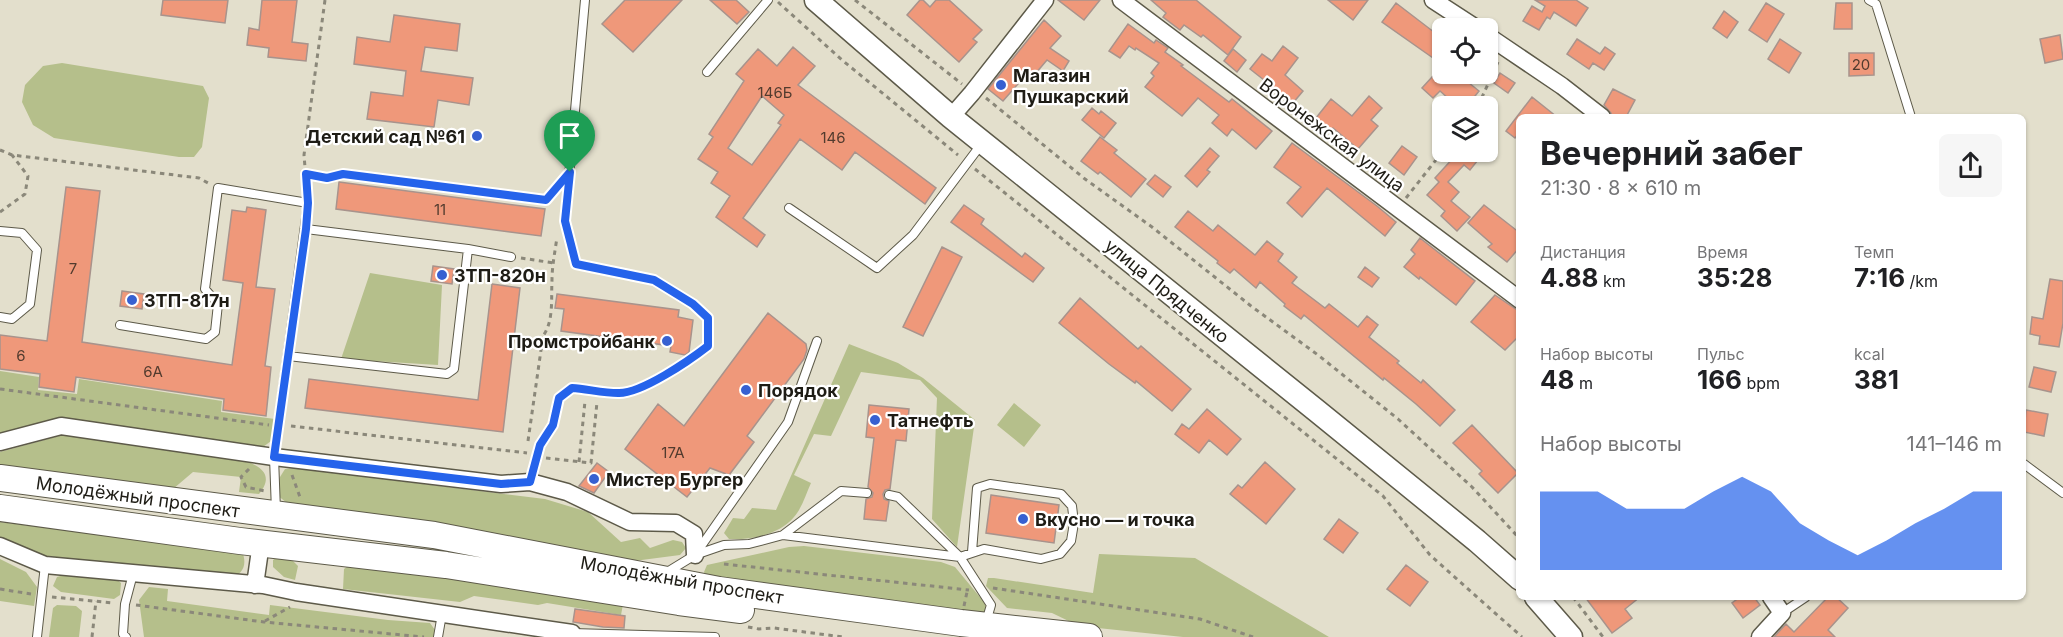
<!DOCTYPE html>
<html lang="ru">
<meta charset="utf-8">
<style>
body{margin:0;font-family:Inter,sans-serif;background:#f6f6f6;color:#202124;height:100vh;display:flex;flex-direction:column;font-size:22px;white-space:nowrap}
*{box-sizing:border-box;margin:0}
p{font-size:20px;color:#757577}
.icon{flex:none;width:33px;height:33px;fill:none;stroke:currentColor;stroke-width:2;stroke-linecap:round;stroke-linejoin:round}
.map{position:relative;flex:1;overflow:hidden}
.details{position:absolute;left:1516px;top:114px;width:510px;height:486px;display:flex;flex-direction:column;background:#fff;border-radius:9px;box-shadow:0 2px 4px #0004}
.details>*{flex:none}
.buttons{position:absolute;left:1432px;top:18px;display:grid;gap:12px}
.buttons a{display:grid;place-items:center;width:66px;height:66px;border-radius:9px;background:#fff;box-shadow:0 2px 4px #0004;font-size:30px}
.pin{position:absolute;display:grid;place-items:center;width:51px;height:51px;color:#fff;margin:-62px -26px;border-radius:50% 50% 50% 0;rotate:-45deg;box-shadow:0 0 6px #0007}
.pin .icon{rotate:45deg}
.round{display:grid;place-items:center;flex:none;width:63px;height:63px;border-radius:9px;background:#f6f6f6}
.summary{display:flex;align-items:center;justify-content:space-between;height:102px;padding:0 24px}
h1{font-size:33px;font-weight:700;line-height:45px}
.figures{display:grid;grid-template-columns:repeat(3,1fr);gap:9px;height:102px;padding:6px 24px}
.figures div{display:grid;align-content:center}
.figures b{font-size:26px;font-weight:700}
.figures small{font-size:16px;font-weight:400}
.figures p{font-size:16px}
.chart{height:168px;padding:12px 24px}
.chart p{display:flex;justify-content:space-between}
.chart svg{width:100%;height:108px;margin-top:6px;fill:#2563eb;opacity:.7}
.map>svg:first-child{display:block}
.green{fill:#b5bf8b}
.building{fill:#ef987a;stroke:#a8938c;stroke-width:1.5;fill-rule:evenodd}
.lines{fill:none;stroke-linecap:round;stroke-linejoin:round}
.service-casing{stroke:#5d5a49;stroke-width:10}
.minor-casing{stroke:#5d5a49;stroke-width:19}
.secondary-casing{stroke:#5d5a49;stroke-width:25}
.primary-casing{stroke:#5d5a49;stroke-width:28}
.path{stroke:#8b887a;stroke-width:3;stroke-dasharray:4.5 4.5;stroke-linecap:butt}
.service{stroke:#fff;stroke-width:8}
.minor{stroke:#fff;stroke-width:16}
.secondary{stroke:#fff;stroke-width:22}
.primary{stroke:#fff;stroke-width:26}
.route-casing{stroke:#fff;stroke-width:12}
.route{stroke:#2563eb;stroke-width:8}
.poi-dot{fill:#3760d1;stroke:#fff;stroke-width:2}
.labels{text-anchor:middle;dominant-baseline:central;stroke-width:4.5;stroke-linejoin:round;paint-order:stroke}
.number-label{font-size:15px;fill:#523b2e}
.poi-label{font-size:18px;font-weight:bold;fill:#1e1c15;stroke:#fff;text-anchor:start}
.street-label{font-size:18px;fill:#1e1c15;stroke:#fff}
</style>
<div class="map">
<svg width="2063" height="637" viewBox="0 0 2063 637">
<rect width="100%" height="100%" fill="#e3dfcc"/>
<path class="green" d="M62 63 203 86 209 98 202 147 194 157H179L54 138 33 125 22 102 25 85 43 66Z
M370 273 442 285 438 365 341 359Z
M849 344 898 363 923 378 975 420 957 547 932 519 937 398 920 380 861 372 831 436 814 434 794 475 811 483C806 494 802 508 794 517 779 535 751 540 729 539L724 533 733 518 744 519 752 508 776 510Z
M0 371 39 377 38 390 77 394 79 379 222 401 221 412 275 419 271 441 263 447 61 419 0 433Z
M1014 403 1041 425 1024 447 997 425Z
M63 435 246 461C264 468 273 477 259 494L239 492 241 477 193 472 173 489 0 465V452Z
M293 468 545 499 588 512 621 542 640 538 650 548 673 540 682 542 686 548 680 555 634 561 287 503 277 495 280 477 285 469Z
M0 522 235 552 243 554C247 566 242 575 230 578L38 555 0 540Z
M804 546 941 562 955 567 984 602 987 610 983 614H975L900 601 823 594 706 577 704 572 707 565 789 547Z
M1099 554 1195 558 1329 637H1183L1079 626 1052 613 1007 608 986 586 988 578H994L1093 593Z
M276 558H290L298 566 295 580 284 577 273 567V560Z
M0 559 26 572 37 587 34 606 0 601Z
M352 563 624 599 621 615 547 603 538 605 474 596 460 602 343 589 344 569Z
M67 574 115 578 121 583 120 595 114 599 61 592 53 586 57 577Z
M149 587 168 589 167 601 269 615 270 605 388 620 430 623 435 630 434 637H144L139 600Z
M57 605 76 606 82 611 79 637H49L53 608Z"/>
<path class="building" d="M163 0H228L225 23 161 15Z
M262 0H297L292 42 308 44 306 61 268 57 269 48 247 45 249 28 259 30Z
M625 0H682L633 52 602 24Z
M710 0H736L749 12 737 24Z
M920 0H923L930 7 936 0H949L982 30 973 39 977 42 959 62 907 15Z
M1058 0H1100L1084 20Z
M1151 0H1196L1241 37 1228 55 1203 35 1201 37 1184 25 1180 30 1163 17 1166 13Z
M1328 0H1368L1353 20Z
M1535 0H1576L1588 8 1576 26 1554 12 1550 19 1547 17 1539 30 1523 21 1532 6 1542 12 1545 6Z
M1396 3 1443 39V74H1458L1479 91 1467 106 1453 97 1450 100 1440 91 1433 98 1422 88 1443 65 1382 22Z
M1766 3 1784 14 1767 42 1749 30Z
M1836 3H1852V29H1834Z
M1724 11 1738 22 1727 38 1713 28Z
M394 15 460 24 457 51 425 47 421 71 473 78 469 105 438 100 434 127 367 119 371 92 403 96 406 71 354 64 357 37 390 42Z
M1044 20 1061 36 1050 48 1069 61 1063 71 1047 60 1030 80 1025 76 1003 101 988 89Z
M1128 24 1154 43 1156 40 1168 48 1165 52 1183 65 1181 66 1229 102 1232 99 1272 131 1256 149 1232 129 1227 136 1212 123 1219 115 1198 98 1182 116 1145 87 1154 76 1151 73 1159 63 1136 48 1135 50 1129 46 1120 58 1109 51Z
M2060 35 2063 59 2045 63 2040 39Z
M1577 39 1600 54 1605 47 1615 54 1604 70 1593 63 1589 69 1567 54Z
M1780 39 1801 53 1789 73 1768 59Z
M1283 46 1298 58 1285 75 1303 91 1293 103 1250 69 1262 54 1272 61Z
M793 47 815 66 798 85 936 188 925 204 855 152 842 170 800 139 743 218 765 235 757 247 716 217 730 196 711 183 718 172 698 159 713 137 709 134 744 81 736 74 758 49 777 66ZM762 96 784 115 778 123 781 125 752 165 728 148Z
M1233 49 1246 60 1237 72 1224 61Z
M1849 53H1874V75L1849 76Z
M1500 73 1515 83 1508 93 1494 83Z
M1613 89 1635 100 1626 117H1612L1611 113 1604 105Z
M1369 96 1382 108 1371 120 1378 126 1358 149 1333 128 1331 131 1316 118 1331 99 1352 116Z
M1532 97 1557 117H1520V132L1515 138 1506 131Z
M1092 108 1099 114 1101 111 1116 123 1104 138 1082 120Z
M1100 137 1117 150 1114 153 1146 179 1131 197 1100 172 1098 174 1081 161Z
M1292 143 1377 206 1396 222 1385 236 1327 188 1302 217 1287 203 1301 187 1274 167Z
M1402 146 1417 157 1404 175 1389 163Z
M1210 148 1219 156 1207 170 1210 172 1197 187 1185 176Z
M1448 152H1475L1472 156 1478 160 1470 170 1464 165 1448 182 1459 192 1451 201 1470 217 1457 231 1441 216 1445 211 1427 195 1439 182 1435 178 1454 157Z
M1155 175 1171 187 1163 197 1147 184Z
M339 182 545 209 541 236 336 209Z
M66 187 100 191 82 342 232 365 243 283 223 280 232 210 246 212 247 207 266 210 256 287 275 289 265 366 271 367 266 416 223 410 224 399 76 377 74 392 39 387 40 374 0 369V335L47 341Z
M964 205 984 219 981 224 1022 257 1025 253 1044 268 1033 282 951 222Z
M1484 205 1520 233V247L1507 262 1488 247 1492 244 1468 223Z
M1188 211 1213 231 1218 225 1255 255 1267 241 1283 254 1278 261 1297 277 1292 283 1325 308 1329 304 1358 327 1367 316 1378 325 1369 337 1399 361 1397 363 1421 383 1423 380 1455 410 1440 426 1416 404 1384 378 1383 380 1304 315 1301 319 1284 306 1285 304 1260 282 1256 288 1234 269 1230 273 1217 263 1218 261 1175 227Z
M1420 238 1475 281 1456 305 1420 277 1419 279 1404 267 1415 254 1411 250Z
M942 247 962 257 923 336 903 327Z
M433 266 454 269 452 284 431 281Z
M1365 267 1379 278 1372 287 1358 277Z
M2050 279 2063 281V323L2059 347 2039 344 2040 336 2030 334 2032 317 2043 319Z
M492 284 520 288 503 432 305 408 309 379 478 400Z
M122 291 144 294 142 309 120 306Z
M557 294 679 310 678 317 693 320 689 352 685 355 670 352 671 346 561 331 564 309 555 308Z
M1495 295 1520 312V335L1505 350 1471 322Z
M1080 298 1138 349 1141 346 1191 389 1172 411 1136 381 1135 383 1109 364 1059 323Z
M768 313 806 344 807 350 804 359 747 436 754 442 729 475 710 468 687 497 625 449 658 404 684 426Z
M2034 367 2056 372 2051 392 2029 387Z
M869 405 909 409 906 441 896 440 890 489 885 490 883 494 884 499 889 501 886 521 864 519 866 499 872 497 873 493 868 487 874 438 866 437Z
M1207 409 1241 439 1227 455 1209 440 1199 453 1175 434 1182 424 1189 429Z
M2026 410 2048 414 2044 436 2024 432Z
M1472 425 1518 473 1498 493 1479 474 1482 471 1453 443Z
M1265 462 1295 489 1266 524 1230 494 1238 485 1242 488Z
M597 463 609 472 594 493 579 486Z
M991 495 1059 505 1054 543 986 533Z
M1339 519 1358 533 1343 553 1324 539Z
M1406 565 1428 582 1410 606 1387 589Z
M1585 597H1640L1625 609 1632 618 1612 633Z
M1740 597H1754L1760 605 1743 618 1732 603Z
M1828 597H1836L1848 608 1828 630 1835 637H1774L1786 624 1794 632Z
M575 609 625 616 624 628 603 627 573 622Z"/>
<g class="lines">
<defs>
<path id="service" d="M1869 0 1876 4 1911 117
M707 72 768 0
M789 208 877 268 913 235 983 142
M0 231 22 233 37 250 30 304 12 319 0 317
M468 249 511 257
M120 325 206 339 215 332 218 304 205 289 218 188 308 203 274 457 276 511
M288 356 447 374 454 369 468 249 306 229
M2024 464 2063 493
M530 482 540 445 553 425 559 398 572 388C587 389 603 393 618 393 640 394 690 360 708 346V318L693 304 654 280 576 264 565 221 585 0
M889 495 898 497 960 557 984 549 1041 559 1060 554 1071 541 1074 523 1072 506 1061 494 990 484 977 488 972 552
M783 535 841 491 867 493
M697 552 788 422 817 341
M664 574 695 555 724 545 749 544 783 535 960 557 991 605 986 622
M1782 613 1806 597
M572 636V633L715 637
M37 637 45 565
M126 637 123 634 125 604 133 574
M438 637 442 614"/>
<path id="minor" d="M1121 0 1520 300
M1433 0 1476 28
M1488 36 1562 86 1602 117
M951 117 972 93 1045 0
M0 442 61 426 274 457 501 484 530 482 567 492 630 522 676 523 694 534 695 555
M0 546 45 565 263 585 296 592 572 633
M255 585 261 543
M1760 637 1782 613 1771 597"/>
<path id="secondary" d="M816 0 951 117 1317 411 1477 541 1520 579
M1536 597 1571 637"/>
<path id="primary" d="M0 478 434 535 719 590 961 623 1089 637
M0 508 240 541 446 565 679 602 741 610"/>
</defs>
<use href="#service" class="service-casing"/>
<use href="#minor" class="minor-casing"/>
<use href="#secondary" class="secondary-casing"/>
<use href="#primary" class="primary-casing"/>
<path class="path" d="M855 0 962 84
M778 2 842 60 958 155
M986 98 1085 179 1152 227 1251 306 1318 355 1398 419 1472 487 1520 539
M1478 106 1498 62
M0 150 12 155 199 178 208 183
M975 169 1383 496 1430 555 1522 637
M306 174 327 178 343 174 546 200 557 187
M307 192 304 155 325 0
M1406 198 1443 151
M0 212 25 194 28 176 12 155
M521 258 554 263
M0 389 269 425
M291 426 527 453
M528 441 543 336C554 321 551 298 552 280 552 266 555 252 557 237
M546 458 591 463 597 402
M579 462 585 401
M249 469 241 477 246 487 265 491
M292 475 300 497
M724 564 969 590
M993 588 1200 619 1253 637
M0 589 31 594
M52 597 114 603
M1573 597 1603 637
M136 605 264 622 424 637
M964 606 967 592
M265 621 290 607
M748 627 759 629 774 628 843 637
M92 637 96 601"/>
<use href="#service" class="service"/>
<use href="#minor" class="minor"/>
<use href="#secondary" class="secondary"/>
<use href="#primary" class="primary"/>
</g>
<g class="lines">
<defs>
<path id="route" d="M570 172 565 221 576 264 654 280 693 304 708 318V346C690 360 641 394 618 393 603 393 587 389 572 388L559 398 553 425 540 445 530 482 501 484 274 457 306 229 308 203 306 174 327 178 343 174 546 200Z"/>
</defs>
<use href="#route" class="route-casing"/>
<use href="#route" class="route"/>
</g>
<g class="poi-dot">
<circle cx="1001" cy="85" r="6"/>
<circle cx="477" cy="136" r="6"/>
<circle cx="442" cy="275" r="6"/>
<circle cx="132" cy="300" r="6"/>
<circle cx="667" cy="341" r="6"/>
<circle cx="746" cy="390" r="6"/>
<circle cx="875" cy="420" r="6"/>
<circle cx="594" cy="479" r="6"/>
<circle cx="1023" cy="519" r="6"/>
</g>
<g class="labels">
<g class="number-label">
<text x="1861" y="64">20</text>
<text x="775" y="92">146Б</text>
<text x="833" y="137">146</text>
<text x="440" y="209">11</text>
<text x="73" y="268">7</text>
<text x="21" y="355">6</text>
<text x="153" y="371">6А</text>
<text x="673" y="452">17А</text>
</g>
<g class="poi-label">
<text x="1013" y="75">Магазин<tspan x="1013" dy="21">Пушкарский</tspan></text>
<text x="465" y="136" text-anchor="end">Детский сад №61</text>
<text x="454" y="275">ЗТП-820н</text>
<text x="144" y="300">ЗТП-817н</text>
<text x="655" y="341" text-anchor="end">Промстройбанк</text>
<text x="758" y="390">Порядок</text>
<text x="887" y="420">Татнефть</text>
<text x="606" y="479">Мистер Бургер</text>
<text x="1035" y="519">Вкусно — и точка</text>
</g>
<g class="street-label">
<text transform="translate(1332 135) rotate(37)">Воронежская улица</text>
<text transform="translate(1167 291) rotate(39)">улица Прядченко</text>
<text transform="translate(138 497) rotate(8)">Молодёжный проспект</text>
<text transform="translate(682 580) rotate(10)">Молодёжный проспект</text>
</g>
</g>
</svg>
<div class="buttons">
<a><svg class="icon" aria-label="locate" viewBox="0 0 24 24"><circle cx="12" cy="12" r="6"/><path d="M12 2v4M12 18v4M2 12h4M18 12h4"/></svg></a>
<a><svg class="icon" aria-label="layers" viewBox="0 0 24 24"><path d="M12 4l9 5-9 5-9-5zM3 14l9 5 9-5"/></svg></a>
</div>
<div class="pin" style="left:570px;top:172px;background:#1e9e55"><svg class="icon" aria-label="arrive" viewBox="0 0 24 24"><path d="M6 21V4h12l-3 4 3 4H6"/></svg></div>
<section class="details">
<div class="summary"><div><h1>Вечерний забег</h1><p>21:30 · 8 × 610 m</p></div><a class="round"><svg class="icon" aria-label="share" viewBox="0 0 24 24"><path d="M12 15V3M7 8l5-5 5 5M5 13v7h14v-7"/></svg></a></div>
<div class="figures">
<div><p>Дистанция</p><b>4.88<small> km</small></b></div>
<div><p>Время</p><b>35:28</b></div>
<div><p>Темп</p><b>7:16<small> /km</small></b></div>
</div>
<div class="figures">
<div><p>Набор высоты</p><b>48<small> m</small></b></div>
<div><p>Пульс</p><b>166<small> bpm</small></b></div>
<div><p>kcal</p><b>381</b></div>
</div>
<div class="chart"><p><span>Набор высоты</span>141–146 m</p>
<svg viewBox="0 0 160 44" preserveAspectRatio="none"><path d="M0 44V12L10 12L20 12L30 19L40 19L50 19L60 12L70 6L80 12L90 25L100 32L110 38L120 32L130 25L140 19L150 12L160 12V44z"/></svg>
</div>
</section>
</div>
